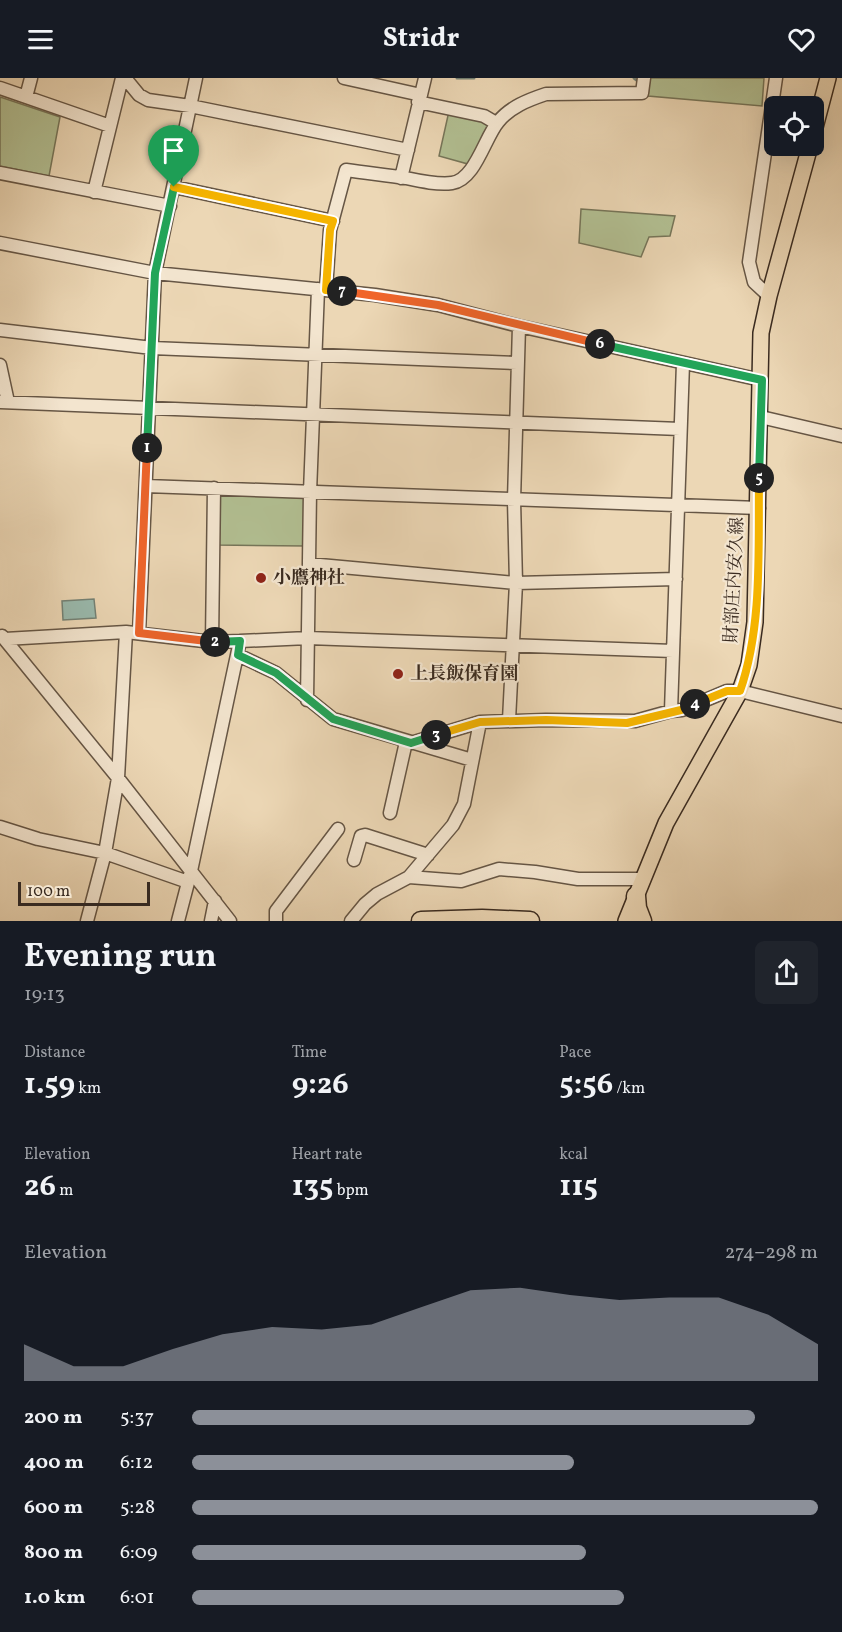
<!DOCTYPE html>
<meta charset="utf-8">
<style>
body{margin:0;font-family:Vollkorn,"Noto Serif JP",serif;background:#20242c;color:#f1f3f6;height:100vh;display:flex;flex-direction:column;font-size:22px;white-space:nowrap}
*{box-sizing:border-box;margin:0}
p{font-size:20px;color:#9ea1a6}
.icon{flex:none;width:33px;height:33px;fill:none;stroke:currentColor;stroke-width:2;stroke-linecap:round;stroke-linejoin:round}
.map{position:relative;height:843px;overflow:hidden}
.side{display:flex;flex-direction:column;background:#171b24;flex:1}
.side>*{flex:none}
.controls{position:absolute;left:764px;top:18px;display:grid;gap:12px}
.controls a{display:grid;place-items:center;width:60px;height:60px;border-radius:9px;background:#171b24;box-shadow:0 6px 24px #0002;font-size:30px}
.scale{position:absolute;left:18px;bottom:15px;width:132px;box-sizing:border-box;padding-left:6px;border:3px solid #3a2b20;border-top:0;font-size:16px;line-height:21px;white-space:nowrap;color:#3a2b20;-webkit-text-stroke:4px #f3e5cf;paint-order:stroke}
.pin{position:absolute;display:grid;place-items:center;width:51px;height:51px;color:#fff;margin:-62px -26px;border-radius:50% 50% 50% 0;rotate:-45deg;box-shadow:0 0 6px #0007}
.pin .icon{rotate:45deg}
.km{position:absolute;width:30px;height:30px;margin:-15px;border-radius:50%;background:#222;color:#fff;font-size:16px;line-height:30px;text-align:center}
.round{display:grid;place-items:center;flex:none;width:63px;height:63px;border-radius:9px;background:#20242c}
.summary{display:flex;align-items:center;justify-content:space-between;height:102px;padding:0 24px}
h1{font-size:33px;font-weight:700;line-height:45px}
.stats{display:grid;grid-template-columns:repeat(3,1fr);gap:9px;height:102px;padding:6px 24px}
.stats div{display:grid;align-content:center}
.stats b{font-size:30px;font-weight:700}
.stats small{font-size:16px;font-weight:400}
.stats p{font-size:16px}
.chart{height:168px;padding:12px 24px}
.chart p{display:flex;justify-content:space-between}
.chart svg{width:100%;height:108px;margin-top:6px;fill:#8c9099;opacity:.7}
ul{padding:0 24px;list-style:none;font-size:20px}
li{display:grid;grid-template-columns:96px 72px 1fr;align-items:center;height:45px}
li i{height:15px;border-radius:8px;background:#8c9099}
header{display:flex;justify-content:space-between;align-items:center;height:78px;padding:0 24px;background:#171b24;font-size:27px;font-weight:700}
.map>svg:first-child{display:block}
.green{fill:#b2bf92;stroke:#767559;stroke-width:1.5}
.water{fill:#99baae;stroke:#738175;stroke-width:1.5}
.lines{fill:none;stroke-linecap:round;stroke-linejoin:round}
.stream{stroke:#738175;stroke-width:3}
.minor-casing{stroke:#665645;stroke-width:15}
.major-casing{stroke:#3a2b20;stroke-width:18}
.highway-casing{stroke:#3a2b20;stroke-width:21}
.minor{stroke:#f3e5cf;stroke-width:12}
.major{stroke:#ecd7b5;stroke-width:15}
.highway{stroke:#ecd7b5;stroke-width:18}
.split-1-casing{stroke:#fff;stroke-width:12}
.split-2-casing{stroke:#fff;stroke-width:12}
.split-3-casing{stroke:#fff;stroke-width:12}
.split-4-casing{stroke:#fff;stroke-width:12}
.split-5-casing{stroke:#fff;stroke-width:12}
.split-6-casing{stroke:#fff;stroke-width:12}
.split-7-casing{stroke:#fff;stroke-width:12}
.split-8-casing{stroke:#fff;stroke-width:12}
.split-1{stroke:#22a559;stroke-width:8}
.split-2{stroke:#f0652b;stroke-width:8}
.split-3{stroke:#22a559;stroke-width:8}
.split-4{stroke:#f5b400;stroke-width:8}
.split-5{stroke:#f5b400;stroke-width:8}
.split-6{stroke:#22a559;stroke-width:8}
.split-7{stroke:#f0652b;stroke-width:8}
.split-8{stroke:#f5b400;stroke-width:8}
.poi-dot{fill:#8f2418;stroke:#f3e5cf;stroke-width:2}
.labels{text-anchor:middle;dominant-baseline:central;stroke-width:4.5;stroke-linejoin:round;paint-order:stroke}
.poi-label{font-size:18px;font-weight:bold;fill:#3a2b20;stroke:#f3e5cf;text-anchor:start}
.street-label{font-size:18px;fill:#3a2b20;stroke:#f3e5cf}
</style>
<header><svg class="icon" aria-label="menu" viewBox="0 0 24 24"><path d="M4 6h16M4 12h16M4 18h16"/></svg>Stridr<svg class="icon" aria-label="heart" viewBox="0 0 24 24"><path d="M12 20l-8-8c-3-5 5-10 8-4 3-6 11-1 8 4z"/></svg></header>
<div class="map">
<svg width="842" height="843" viewBox="0 0 842 843">
<rect width="100%" height="100%" fill="#ecd7b5"/>
<filter id="stains"><feTurbulence type="fractalNoise" baseFrequency=".00333" numOctaves="4"/><feColorMatrix values="0 0 0 0 .2 0 0 0 0 .09 0 0 0 0 .02 0 0 0 .5 -.17"/></filter>
<radialGradient id="worn" r=".72"><stop offset=".6" stop-color="#630" stop-opacity="0"/><stop offset="1" stop-color="#630" stop-opacity=".3"/></radialGradient>
<path class="green" d="M650 0H764L762 28 648 18Z
M0 19 60 39 49 98 0 88Z
M449 33 490 46 468 86 439 78Z
M581 131 675 138 670 158 649 159 641 179 579 165Z
M222 417 304 420 306 468 216 467 218 421Z"/>
<path class="water" d="M94 521 96 540 63 542 62 523Z"/>
<g class="lines">
<path class="stream" d="M457 0H474
M634 0 639 4"/>
<defs>
<path id="minor" d="M125 0 139 17 148 22 190 28 408 72
M344 0 421 17
M0 10 110 48
M26 19 31 0
M418 24 484 38 496 45
M0 95 170 128
M401 100 425 0
M174 109 333 143
M94 114 122 0
M0 165 155 195 375 217 438 227 519 248 761 302
M326 211 330 152 346 92C366 95 386 97 406 100 420 103 438 107 452 105 475 102 485 59 498 44 510 29 528 22 546 16L642 15 644 0
M769 218 754 204 749 184 776 0
M0 252 152 270 517 285
M0 287 8 324
M0 324 680 351
M761 339 842 358
M146 408 759 430
M309 486 516 505 676 501
M139 555 155 195 196 0
M2 558 118 700 230 843
M5 561 126 554 212 564 240 563 191 793 178 843
M240 563 308 560 673 573
M212 564 214 410
M238 577 276 595 333 641 472 682
M307 622 310 414 318 211
M671 633 683 285
M509 642 516 505 514 422 519 248
M411 665 480 644 546 642 635 643 671 633 682 632 727 613H740L842 638
M390 735 406 664
M0 749 38 761 105 775 188 804
M354 782 361 758 365 757 428 777
M409 799 461 803 499 791 535 794 578 801H643
M87 843 105 775 118 700 126 554
M211 843 215 823
M276 843V833L338 751
M351 843 365 826 377 816 409 799 453 747 464 726 480 644"/>
<path id="major" d="M813 57 828 0
M626 843 666 745 740 613 749 587 755 544 761 255 769 218 810 68"/>
<path id="highway" d="M636 818 637 830 642 843
M421 843 482 841 530 843"/>
</defs>
<use href="#minor" class="minor-casing"/>
<use href="#major" class="major-casing"/>
<use href="#highway" class="highway-casing"/>
<use href="#minor" class="minor"/>
<use href="#major" class="major"/>
<use href="#highway" class="highway"/>
</g>
<g class="lines">
<defs>
<path id="split-1" d="M147 370 155 195 174 109"/>
<path id="split-2" d="M147 370 139 555 215 564"/>
<path id="split-3" d="M215 564 240 563 238 577 276 595 333 641 411 665 436 657"/>
<path id="split-4" d="M436 657 480 644 546 642 627 645 681 632 695 626"/>
<path id="split-5" d="M695 626 727 613H740C763 547 758 469 759 400"/>
<path id="split-6" d="M600 266 762 302 759 400"/>
<path id="split-7" d="M342 213 438 227 600 266"/>
<path id="split-8" d="M174 109 333 143 330 152 326 212 342 213"/>
</defs>
<use href="#split-1" class="split-1-casing"/>
<use href="#split-2" class="split-2-casing"/>
<use href="#split-3" class="split-3-casing"/>
<use href="#split-4" class="split-4-casing"/>
<use href="#split-5" class="split-5-casing"/>
<use href="#split-6" class="split-6-casing"/>
<use href="#split-7" class="split-7-casing"/>
<use href="#split-8" class="split-8-casing"/>
<use href="#split-1" class="split-1"/>
<use href="#split-2" class="split-2"/>
<use href="#split-3" class="split-3"/>
<use href="#split-4" class="split-4"/>
<use href="#split-5" class="split-5"/>
<use href="#split-6" class="split-6"/>
<use href="#split-7" class="split-7"/>
<use href="#split-8" class="split-8"/>
</g>
<g class="poi-dot">
<circle cx="261" cy="500" r="6"/>
<circle cx="398" cy="596" r="6"/>
</g>
<g class="labels">
<g class="poi-label">
<text x="273" y="500">小鷹神社</text>
<text x="410" y="596">上長飯保育園</text>
</g>
<g class="street-label">
<text transform="translate(735 502) rotate(-87)">財部庄内安久線</text>
</g>
</g>
<rect width="100%" height="100%" filter="url(#stains)"/>
<rect width="100%" height="100%" fill="url(#worn)"/>
</svg>
<div class="controls">
<a><svg class="icon" aria-label="locate" viewBox="0 0 24 24"><circle cx="12" cy="12" r="6"/><path d="M12 2v4M12 18v4M2 12h4M18 12h4"/></svg></a>
</div>
<div class="scale">100 m</div>
<div class="pin" style="left:174px;top:109px;background:#1e9e55"><svg class="icon" aria-label="arrive" viewBox="0 0 24 24"><path d="M6 21V4h12l-3 4 3 4H6"/></svg></div>
<b class="km" style="left:147px;top:370px">1</b>
<b class="km" style="left:215px;top:564px">2</b>
<b class="km" style="left:436px;top:657px">3</b>
<b class="km" style="left:695px;top:626px">4</b>
<b class="km" style="left:759px;top:400px">5</b>
<b class="km" style="left:600px;top:266px">6</b>
<b class="km" style="left:342px;top:213px">7</b>
</div>
<section class="side">
<div class="summary"><div><h1>Evening run</h1><p>19:13</p></div><a class="round"><svg class="icon" aria-label="share" viewBox="0 0 24 24"><path d="M12 15V3M7 8l5-5 5 5M5 13v7h14v-7"/></svg></a></div>
<div class="stats">
<div><p>Distance</p><b>1.59<small> km</small></b></div>
<div><p>Time</p><b>9:26</b></div>
<div><p>Pace</p><b>5:56<small> /km</small></b></div>
</div>
<div class="stats">
<div><p>Elevation</p><b>26<small> m</small></b></div>
<div><p>Heart rate</p><b>135<small> bpm</small></b></div>
<div><p>kcal</p><b>115</b></div>
</div>
<div class="chart"><p><span>Elevation</span>274–298 m</p>
<svg viewBox="0 0 160 44" preserveAspectRatio="none"><path d="M0 44V29L10 38L20 38L30 31L40 25L50 22L60 23L70 21L80 14L90 7L100 6L110 9L120 11L130 10L140 10L150 17L160 29V44z"/></svg>
</div>
<ul>
<li><b>200 m</b>5:37<i style="width:90%"></i></li>
<li><b>400 m</b>6:12<i style="width:61%"></i></li>
<li><b>600 m</b>5:28<i style="width:100%"></i></li>
<li><b>800 m</b>6:09<i style="width:63%"></i></li>
<li><b>1.0 km</b>6:01<i style="width:69%"></i></li>
</ul>
</section>
